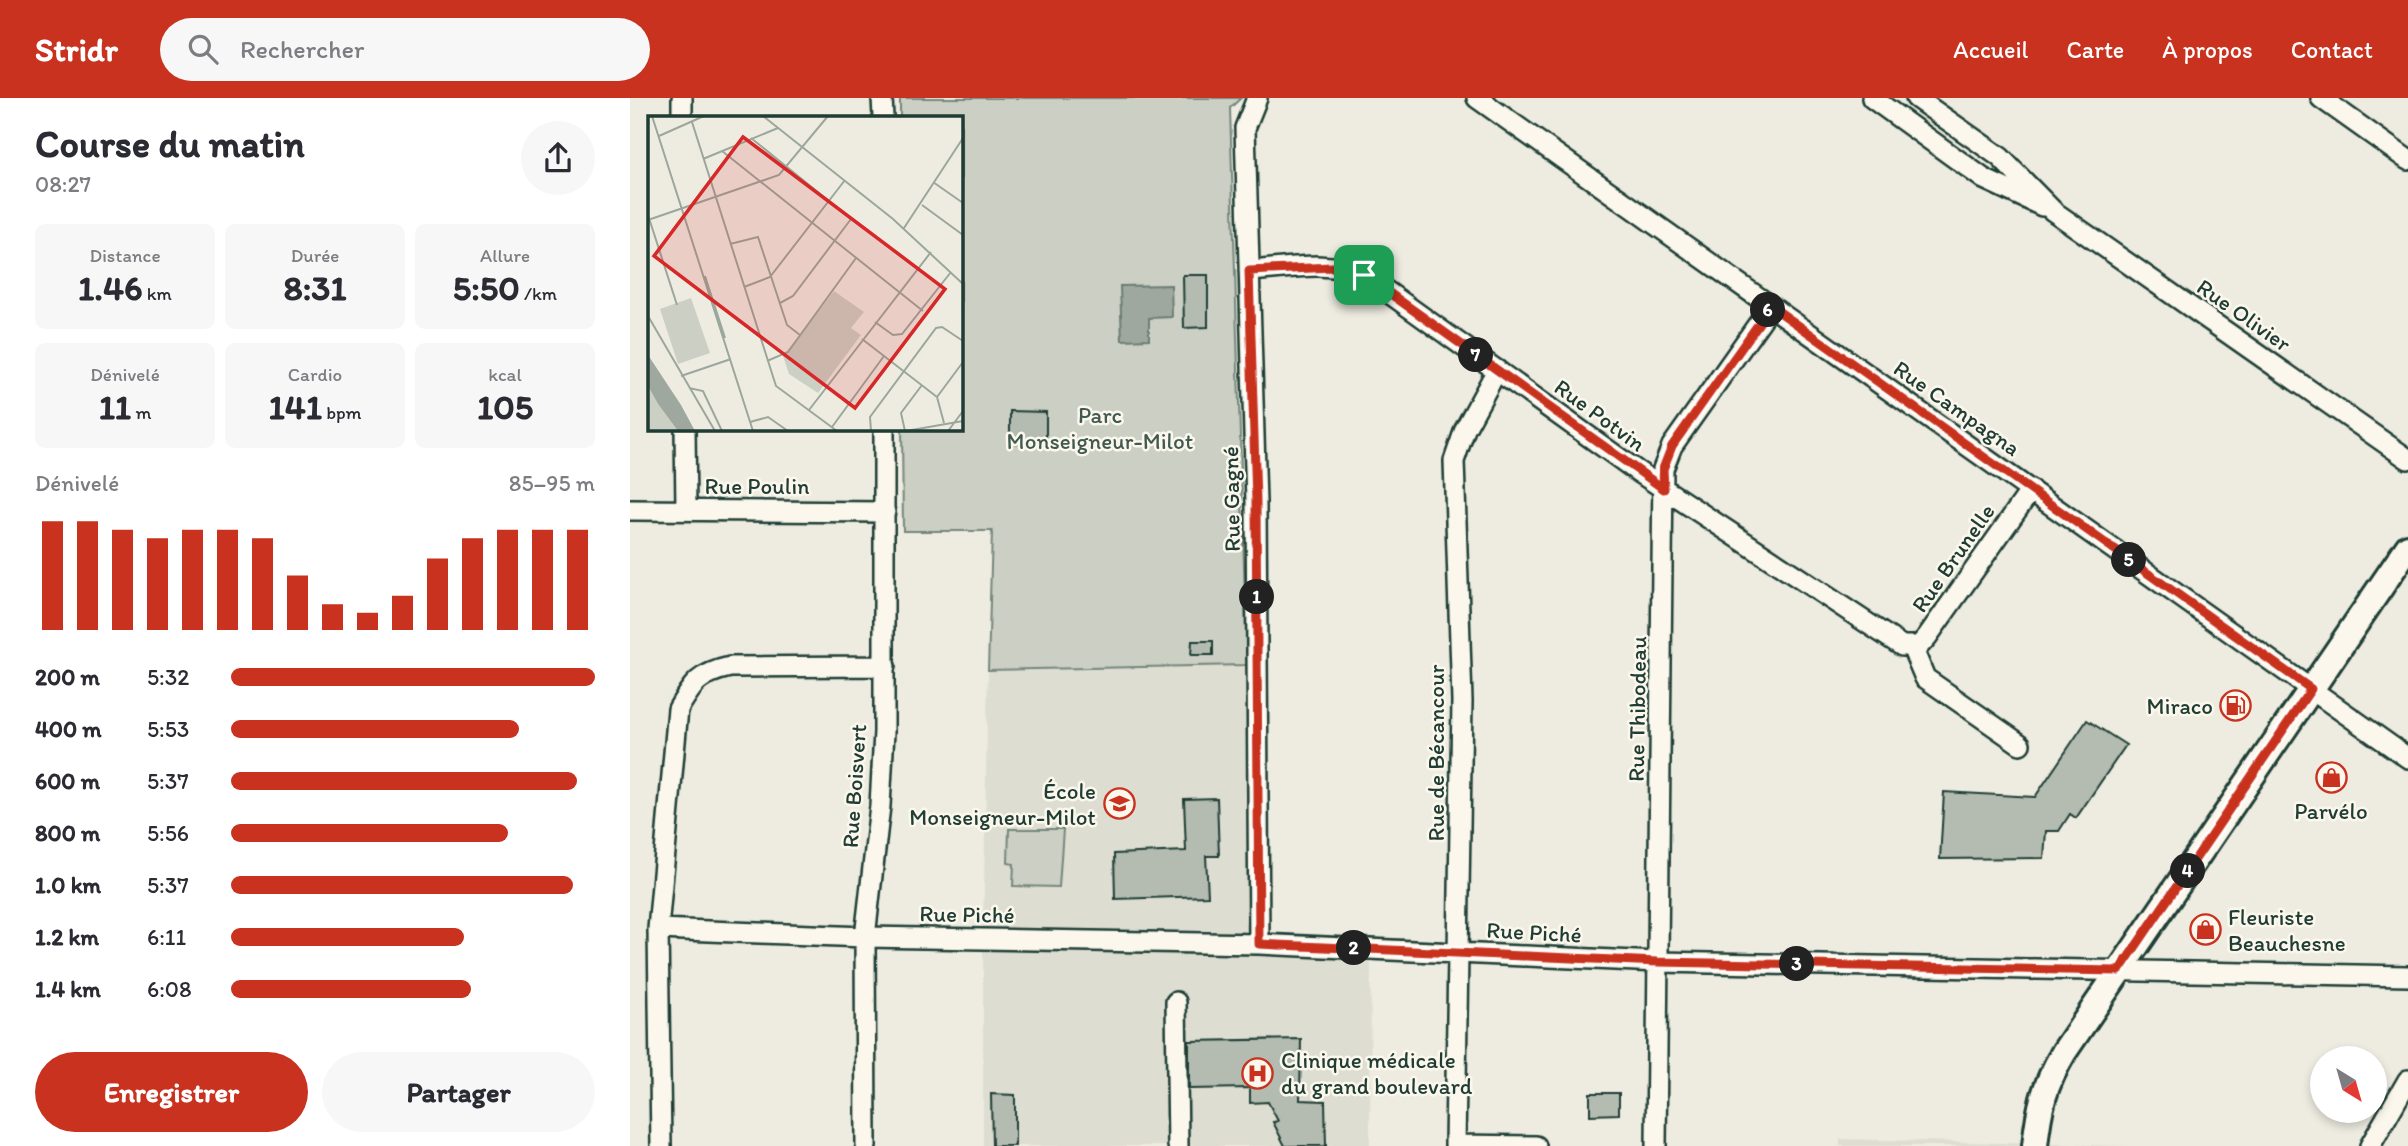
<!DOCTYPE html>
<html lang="fr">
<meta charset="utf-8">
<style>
body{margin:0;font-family:Itim,sans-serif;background:#f7f7f7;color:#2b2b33;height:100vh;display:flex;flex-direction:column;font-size:26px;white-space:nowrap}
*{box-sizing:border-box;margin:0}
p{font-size:23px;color:#7c7c81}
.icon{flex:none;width:38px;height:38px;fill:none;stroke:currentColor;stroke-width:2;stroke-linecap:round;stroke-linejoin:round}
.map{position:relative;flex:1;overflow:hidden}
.panel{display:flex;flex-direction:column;background:#fff;width:630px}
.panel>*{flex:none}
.needle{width:46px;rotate:143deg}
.tools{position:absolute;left:1680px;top:948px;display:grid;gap:14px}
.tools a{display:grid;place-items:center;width:77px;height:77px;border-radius:50%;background:#fff;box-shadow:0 4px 10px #0003;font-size:35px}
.pin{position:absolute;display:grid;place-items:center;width:60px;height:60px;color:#fff;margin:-30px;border-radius:14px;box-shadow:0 4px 10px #0006}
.km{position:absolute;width:35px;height:35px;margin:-18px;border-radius:50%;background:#222;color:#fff;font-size:19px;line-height:35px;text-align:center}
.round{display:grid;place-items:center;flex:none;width:74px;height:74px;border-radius:37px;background:#f7f7f7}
.overview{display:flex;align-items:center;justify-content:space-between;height:119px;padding:0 35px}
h1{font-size:38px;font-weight:800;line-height:52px}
.metrics{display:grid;grid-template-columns:repeat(3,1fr);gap:10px;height:119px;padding:7px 35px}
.metrics div{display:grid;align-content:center;border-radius:10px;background:#f7f7f7;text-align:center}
.metrics b{font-size:35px;font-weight:800}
.metrics small{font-size:19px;font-weight:400}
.metrics p{font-size:19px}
.chart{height:196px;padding:14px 35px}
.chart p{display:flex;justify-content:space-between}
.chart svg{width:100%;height:126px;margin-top:7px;stroke:#c8321e;stroke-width:6}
.primary-button{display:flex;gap:14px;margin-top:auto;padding:14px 35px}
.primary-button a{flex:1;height:80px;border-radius:42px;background:#c8321e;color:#fff;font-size:28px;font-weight:800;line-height:80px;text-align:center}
.primary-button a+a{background:#f7f7f7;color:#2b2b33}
ul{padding:0 35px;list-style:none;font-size:23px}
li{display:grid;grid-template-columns:112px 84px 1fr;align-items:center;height:52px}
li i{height:18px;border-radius:9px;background:#c8321e}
header{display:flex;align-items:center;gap:42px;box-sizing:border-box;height:98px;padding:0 35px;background:#c8321e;color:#fff}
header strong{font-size:33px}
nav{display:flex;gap:38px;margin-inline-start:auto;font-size:24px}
.search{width:490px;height:63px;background:#f7f7f7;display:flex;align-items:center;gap:18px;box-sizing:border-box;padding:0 24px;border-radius:38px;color:#7c7c81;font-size:26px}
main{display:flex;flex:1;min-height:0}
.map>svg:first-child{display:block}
.built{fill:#ddddd2}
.green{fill:#cbcfc4;stroke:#75867c;stroke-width:2}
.water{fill:#9fa89f;stroke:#6c7d74;stroke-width:2}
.building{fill:#b4bbb0;stroke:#1f3d34;stroke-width:2}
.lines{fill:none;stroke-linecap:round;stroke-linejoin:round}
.minor-casing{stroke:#1f3d34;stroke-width:24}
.major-casing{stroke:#1f3d34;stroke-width:30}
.minor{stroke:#fbf7ec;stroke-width:19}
.major{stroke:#fbf7ec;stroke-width:24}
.route-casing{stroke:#fff;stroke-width:14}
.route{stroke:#c8321e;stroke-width:9}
.labels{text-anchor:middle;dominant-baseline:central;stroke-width:5;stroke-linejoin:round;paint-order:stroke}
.street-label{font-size:23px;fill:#1f3d34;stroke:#fbf7ec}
.park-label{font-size:23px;fill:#415a51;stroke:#fbf7ec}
.poi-label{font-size:23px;fill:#1f3d34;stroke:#fbf7ec;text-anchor:end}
.inset-road{fill:none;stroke:#9ba69c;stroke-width:2}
.view{fill:#d62828;fill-opacity:0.15;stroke:#d62828;stroke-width:3.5}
.inset-edge{fill:none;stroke:#1f3d34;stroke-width:3.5}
</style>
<header>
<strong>Stridr</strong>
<div class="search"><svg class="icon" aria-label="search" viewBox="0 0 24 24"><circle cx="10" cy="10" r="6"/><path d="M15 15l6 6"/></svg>Rechercher</div>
<nav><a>Accueil</a><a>Carte</a><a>À propos</a><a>Contact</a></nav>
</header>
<main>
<section class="panel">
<div class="overview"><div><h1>Course du matin</h1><p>08:27</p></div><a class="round"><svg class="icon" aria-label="share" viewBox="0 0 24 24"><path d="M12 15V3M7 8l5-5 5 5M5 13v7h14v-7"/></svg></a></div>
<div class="metrics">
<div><p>Distance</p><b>1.46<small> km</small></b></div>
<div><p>Durée</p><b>8:31</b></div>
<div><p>Allure</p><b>5:50<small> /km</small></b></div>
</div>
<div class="metrics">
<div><p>Dénivelé</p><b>11<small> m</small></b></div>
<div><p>Cardio</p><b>141<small> bpm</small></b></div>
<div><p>kcal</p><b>105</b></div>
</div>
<div class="chart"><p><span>Dénivelé</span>85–95 m</p>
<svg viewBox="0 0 160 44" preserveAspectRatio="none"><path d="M5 44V6M15 44V6M25 44V9M35 44V12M45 44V9M55 44V9M65 44V12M75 44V25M85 44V35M95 44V38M105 44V32M115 44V19M125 44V12M135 44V9M145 44V9M155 44V9"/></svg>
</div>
<ul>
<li><b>200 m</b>5:32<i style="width:100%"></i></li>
<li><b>400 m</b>5:53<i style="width:79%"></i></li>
<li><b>600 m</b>5:37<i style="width:95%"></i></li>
<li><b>800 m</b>5:56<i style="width:76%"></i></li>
<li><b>1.0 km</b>5:37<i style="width:94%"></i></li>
<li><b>1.2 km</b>6:11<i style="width:64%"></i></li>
<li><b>1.4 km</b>6:08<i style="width:66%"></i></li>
</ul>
<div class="primary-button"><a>Enregistrer</a><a>Partager</a></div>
</section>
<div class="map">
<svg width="1778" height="1048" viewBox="0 0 1778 1048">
<rect width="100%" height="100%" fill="#eeece1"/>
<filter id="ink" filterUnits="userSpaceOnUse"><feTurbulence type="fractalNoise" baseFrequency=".0143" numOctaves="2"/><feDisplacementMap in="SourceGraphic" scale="14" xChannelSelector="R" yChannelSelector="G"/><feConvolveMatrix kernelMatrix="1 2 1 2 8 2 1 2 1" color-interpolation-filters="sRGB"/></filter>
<g filter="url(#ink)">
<path class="built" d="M617 567 629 846 741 851 740 1048H353V841L358 572Z
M1210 1041 1500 1048H1210Z"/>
<path class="green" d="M270 0H611L600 10 617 567 358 572 362 433H273L272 331H331V19H270Z
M379 731H433L429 789 383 788 384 766 378 765Z"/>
<path class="water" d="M541 187 542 219 519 220V241L492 242 490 188Z"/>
<path class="building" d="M553 177H578V229L554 230Z
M380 313 416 314V346L380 345Z
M562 543H583V557H561Z
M1457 622 1496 647 1446 720 1440 716 1429 733H1416L1414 760 1310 761 1314 694 1405 699Z
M587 700 589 758H576L578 798 485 801 484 756 556 753 554 701Z
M671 941 670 1002 695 1003 696 1048H655L643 1024 648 1023 638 1004 620 1005V990L559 991V943Z
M960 995H989V1016L960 1017Z
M361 996 385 997V1048H362Z"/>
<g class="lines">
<defs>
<path id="minor" d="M52 0V19
M252 0 253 19
M627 0 615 30 626 404 629 846
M847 0 1778 660
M1242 0 1354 81 1412 108
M1286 0 1370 59 1423 113 1778 361
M1691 0 1778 62
M619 173C656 171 700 161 734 177L1007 373 1272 548H1289L1297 539 1401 392
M867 272 835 331 824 363 832 603 825 1047 906 1048
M55 331 56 412
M0 412 255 414
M1282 549 1295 580 1390 646
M28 831 235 839 629 846 1028 864 1778 878
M546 904 548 1048
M31 1048 28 831 48 611C64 584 69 576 100 569L255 568
M236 1048 235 839 250 708 254 634V331
M1026 1048 1033 371 1042 348 1141 208
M1740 1048 1778 982"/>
<path id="major" d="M1405 1048C1409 1009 1414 988 1434 954L1778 449"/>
</defs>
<use href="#minor" class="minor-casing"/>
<use href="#major" class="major-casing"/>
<use href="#minor" class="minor"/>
<use href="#major" class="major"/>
</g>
</g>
<g class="lines" filter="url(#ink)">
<defs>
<path id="route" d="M702 169 718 170 734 177 1034 391 1033 371 1042 348 1141 208 1681 591 1489 873 1028 864 629 846 626 404 619 173Z"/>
</defs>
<use href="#route" class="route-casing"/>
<use href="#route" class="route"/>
</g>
<defs>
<symbol id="fuel-ring" viewBox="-11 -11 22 22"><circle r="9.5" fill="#fbf7ec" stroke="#c8321e" stroke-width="1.5"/><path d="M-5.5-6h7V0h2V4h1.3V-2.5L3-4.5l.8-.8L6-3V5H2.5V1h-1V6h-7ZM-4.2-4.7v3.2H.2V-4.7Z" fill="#c8321e"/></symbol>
<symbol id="shop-ring" viewBox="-11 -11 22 22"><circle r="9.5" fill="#fbf7ec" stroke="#c8321e" stroke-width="1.5"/><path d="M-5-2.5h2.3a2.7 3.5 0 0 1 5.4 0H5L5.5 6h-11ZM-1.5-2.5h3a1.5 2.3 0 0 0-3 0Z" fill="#c8321e"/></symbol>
<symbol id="school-ring" viewBox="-11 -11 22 22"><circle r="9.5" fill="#fbf7ec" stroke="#c8321e" stroke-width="1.5"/><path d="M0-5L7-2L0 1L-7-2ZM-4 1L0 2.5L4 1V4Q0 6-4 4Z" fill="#c8321e"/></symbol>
<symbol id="hospital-ring" viewBox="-11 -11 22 22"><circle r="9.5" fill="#fbf7ec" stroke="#c8321e" stroke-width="1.5"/><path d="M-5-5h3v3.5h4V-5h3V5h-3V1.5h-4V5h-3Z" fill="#c8321e"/></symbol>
</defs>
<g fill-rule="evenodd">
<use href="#fuel-ring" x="1588" y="590" width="35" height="35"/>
<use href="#shop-ring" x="1684" y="662" width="35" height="35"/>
<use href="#school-ring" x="472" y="688" width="35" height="35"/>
<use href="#shop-ring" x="1558" y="814" width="35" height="35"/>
<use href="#hospital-ring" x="610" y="958" width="35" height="35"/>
</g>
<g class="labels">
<g class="street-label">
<text transform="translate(1614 217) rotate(35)">Rue Olivier</text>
<text transform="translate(1327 310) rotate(35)">Rue Campagna</text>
<text transform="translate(970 317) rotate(36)">Rue Potvin</text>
<text x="127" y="388">Rue Poulin</text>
<text transform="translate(601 401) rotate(-91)">Rue Gagné</text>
<text transform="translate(1323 460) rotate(-55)">Rue Brunelle</text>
<text transform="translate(1007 611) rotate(-89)">Rue Thibodeau</text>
<text transform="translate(806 655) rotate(-90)">Rue de Bécancour</text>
<text transform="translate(224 688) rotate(-86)">Rue Boisvert</text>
<text transform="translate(337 816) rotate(1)">Rue Piché</text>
<text transform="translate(904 834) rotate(3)">Rue Piché</text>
</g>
<g class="park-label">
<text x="470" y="317">Parc<tspan x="470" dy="26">Monseigneur-Milot</tspan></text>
</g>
<g class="poi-label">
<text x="1583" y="608">Miraco</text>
<text x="466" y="693">École<tspan x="466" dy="26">Monseigneur-Milot</tspan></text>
<text x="1701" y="713" text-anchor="middle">Parvélo</text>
<text x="1598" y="819" text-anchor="start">Fleuriste<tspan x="1598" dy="26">Beauchesne</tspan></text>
<text x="651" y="962" text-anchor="start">Clinique médicale<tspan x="651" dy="26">du grand boulevard</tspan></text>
</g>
</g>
<g transform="translate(18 18)">
<rect width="315" height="315" fill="#eeece1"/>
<path d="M186 175 216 196 203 212 213 219 170 277 141 258 135 240ZM43 182 62 237 30 248 12 193ZM0 270 10 288 30 315H0Z" fill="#cbcfc4"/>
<path d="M0 239 33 289 47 315H30L10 288 0 270Z" fill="#9fa89f"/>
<path class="inset-road" d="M4 0 105 315M115 0 245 103 315 168M44 6 128 270 189 315M11 20 56 0M103 22 203 103 145 180 132 187M74 35 275 195M55 43 130 12M285 66 315 87M274 89 315 119M0 99 29 189M0 104 131 59 180 0M256 112 315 22M82 128 110 121 139 209 152 219M57 160 77 222M96 171 122 161 197 64M0 200 67 315M227 206 245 219 254 218 303 156M214 223 289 281M119 245 140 236 208 142M33 260 83 243M41 272 55 275 74 315M289 281 315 246M289 281 296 307M161 294 283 136M102 306 120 301 140 315M184 311 236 240M223 315 222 301 288 212 294 211 315 225M257 315 253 297 274 269M258 315 315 305M300 315 315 295"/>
<path class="view" d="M95 21 297 173 207 292 6 140Z"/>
<rect width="315" height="315" class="inset-edge"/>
</g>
</svg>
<div class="tools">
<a><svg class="needle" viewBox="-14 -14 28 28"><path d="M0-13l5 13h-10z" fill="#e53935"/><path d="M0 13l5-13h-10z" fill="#7c7c81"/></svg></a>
</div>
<div class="pin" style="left:734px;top:177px;background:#1e9e55"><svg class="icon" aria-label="arrive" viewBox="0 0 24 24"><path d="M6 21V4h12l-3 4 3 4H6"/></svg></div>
<b class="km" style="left:627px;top:499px">1</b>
<b class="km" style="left:724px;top:850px">2</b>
<b class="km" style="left:1167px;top:866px">3</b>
<b class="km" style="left:1558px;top:773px">4</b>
<b class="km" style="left:1499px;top:462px">5</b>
<b class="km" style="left:1138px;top:212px">6</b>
<b class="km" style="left:846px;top:257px">7</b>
</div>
</main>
